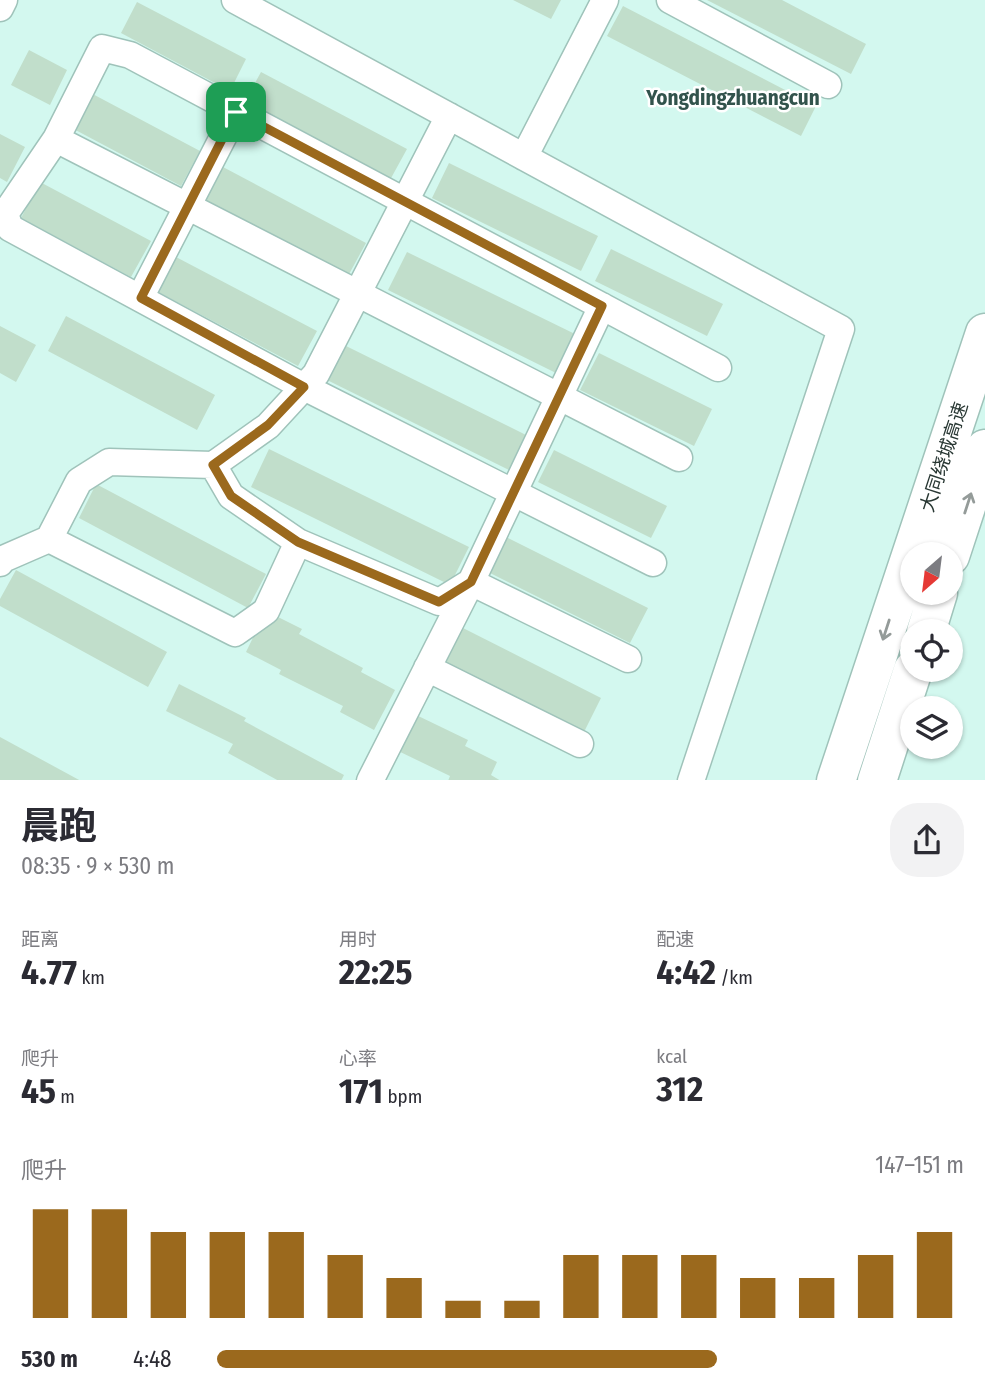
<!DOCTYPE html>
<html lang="zh">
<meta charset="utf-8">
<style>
body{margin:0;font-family:"Fira Sans Condensed","Noto Sans SC",sans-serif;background:#f2f2f3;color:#2b2b33;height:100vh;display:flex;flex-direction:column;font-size:26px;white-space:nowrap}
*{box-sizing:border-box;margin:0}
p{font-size:23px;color:#7c7c81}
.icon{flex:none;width:38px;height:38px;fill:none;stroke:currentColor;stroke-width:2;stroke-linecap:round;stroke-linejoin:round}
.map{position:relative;height:780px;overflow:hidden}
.side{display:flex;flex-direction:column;background:#fff;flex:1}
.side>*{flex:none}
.needle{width:46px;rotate:208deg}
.tools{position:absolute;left:900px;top:542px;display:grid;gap:14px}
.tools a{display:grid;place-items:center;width:63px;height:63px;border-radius:50%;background:#fff;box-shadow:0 2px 5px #0004;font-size:35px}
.pin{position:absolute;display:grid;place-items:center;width:60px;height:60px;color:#fff;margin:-30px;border-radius:14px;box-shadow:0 4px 10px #0006}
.round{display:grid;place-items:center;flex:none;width:74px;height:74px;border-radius:28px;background:#f2f2f3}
.head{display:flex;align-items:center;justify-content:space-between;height:119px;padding:0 21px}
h1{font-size:38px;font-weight:700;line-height:52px}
.stats{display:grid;grid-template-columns:repeat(3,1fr);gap:10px;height:119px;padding:7px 21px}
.stats div{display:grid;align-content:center}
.stats b{font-size:35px;font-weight:700}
.stats small{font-size:19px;font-weight:400}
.stats p{font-size:19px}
.chart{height:196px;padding:14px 21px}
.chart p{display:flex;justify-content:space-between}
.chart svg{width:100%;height:126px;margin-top:7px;stroke:#9b691d;stroke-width:6}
ul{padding:0 21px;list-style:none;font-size:23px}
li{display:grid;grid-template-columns:112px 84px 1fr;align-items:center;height:52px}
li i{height:18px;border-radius:9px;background:#9b691d}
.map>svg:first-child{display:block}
.building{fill:#c1decb}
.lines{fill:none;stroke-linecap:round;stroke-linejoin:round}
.minor-casing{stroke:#9fc3ba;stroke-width:29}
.highway-casing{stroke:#9fc3ba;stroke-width:41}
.minor{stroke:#fff;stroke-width:26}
.highway{stroke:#fff;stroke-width:38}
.oneway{stroke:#949b99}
.route-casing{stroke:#fff;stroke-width:14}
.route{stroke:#9b691d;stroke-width:9}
.labels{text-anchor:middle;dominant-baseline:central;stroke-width:5;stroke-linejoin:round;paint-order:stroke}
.street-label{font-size:19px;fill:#283733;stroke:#fff}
.neighbourhood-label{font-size:21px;font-weight:bold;fill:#32534c;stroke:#fff}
</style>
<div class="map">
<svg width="985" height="781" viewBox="0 0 985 781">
<rect width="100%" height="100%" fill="#d3f8ef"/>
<path class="building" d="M513 0H561L551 19Z
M707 0H782L866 44 851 74Z
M137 2 246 59 230 91 121 33Z
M623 6 816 106 801 136 607 36Z
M29 50 67 70 50 105 11 85Z
M261 72 407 149 390 180 244 103Z
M87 91 200 151 181 186 68 126Z
M0 134 25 147 7 182 0 178Z
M449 163 598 236 581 271 432 198Z
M223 167 366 243 348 276 205 200Z
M40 182 151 241 131 277 21 218Z
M611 249 723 304 707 336 595 281Z
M407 252 577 335 558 374 388 290Z
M176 257 317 331 298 366 158 292Z
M66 316 215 395 197 430 48 351Z
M0 326 36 345 16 382 0 373Z
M344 345 526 435 509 470 327 380Z
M599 353 712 409 694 446 580 390Z
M269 449 469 547 450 585 251 487Z
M554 450 667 506 651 538 538 482Z
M96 484 266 574 248 608 79 518Z
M506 537 648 608 630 643 488 572Z
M16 570 167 652 148 687 0 606V599Z
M266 611 302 629 299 634 363 668 361 672 395 690 374 730 340 712 343 706 279 674 281 670 246 652Z
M459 626 601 698 584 732 442 660Z
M179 684 246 718 244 721 344 775 341 781H279L228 753 233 744 166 711Z
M410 712 468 740 465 746 497 762 491 775 501 781H448L450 776 392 748Z
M0 737 81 781H0Z"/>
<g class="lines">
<defs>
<path id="minor" d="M235 0 841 329 691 781
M670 0 828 85
M0 8 4 0
M56 139 679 458
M524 157 605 0
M140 298 236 112
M49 539 79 481 109 462 213 465
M298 542 439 602 471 582 628 659
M0 563 3 559 49 539 235 633 266 611 298 542 231 496 213 465 268 426 316 374 449 116
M653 563 304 387 10 228 5 214 56 139 102 48 130 55 718 368
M427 668 580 744
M370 781 471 582 602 306"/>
<path id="highway" d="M950 556 985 449
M926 632 938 593
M836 781 985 333
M877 781 913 670"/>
</defs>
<use href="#minor" class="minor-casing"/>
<use href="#highway" class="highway-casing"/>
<use href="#minor" class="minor"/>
<use href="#highway" class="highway"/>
</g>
<defs><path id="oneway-shaft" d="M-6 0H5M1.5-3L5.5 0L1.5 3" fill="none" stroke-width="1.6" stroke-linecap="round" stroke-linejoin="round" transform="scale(1.75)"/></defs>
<g class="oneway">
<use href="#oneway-shaft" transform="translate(968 503) rotate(-72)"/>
<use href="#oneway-shaft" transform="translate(886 630) rotate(108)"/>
</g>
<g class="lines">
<defs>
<path id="route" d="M236 112 602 306 471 582 439 602 298 542 231 496 213 465 268 425 304 387 141 298Z"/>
</defs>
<use href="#route" class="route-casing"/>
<use href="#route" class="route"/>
</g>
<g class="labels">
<g class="street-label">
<text transform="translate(944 457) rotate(-72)">大同绕城高速</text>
</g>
<g class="neighbourhood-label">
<text x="733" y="98">Yongdingzhuangcun</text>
</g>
</g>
</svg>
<div class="tools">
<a><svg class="needle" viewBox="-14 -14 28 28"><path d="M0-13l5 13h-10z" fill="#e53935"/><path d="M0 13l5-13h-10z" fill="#7c7c81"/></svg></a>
<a><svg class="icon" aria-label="locate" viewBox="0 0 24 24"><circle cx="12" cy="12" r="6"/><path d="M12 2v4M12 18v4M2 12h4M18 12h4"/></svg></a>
<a><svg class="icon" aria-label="layers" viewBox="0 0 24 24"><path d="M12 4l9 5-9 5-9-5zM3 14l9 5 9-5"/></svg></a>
</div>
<div class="pin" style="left:236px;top:112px;background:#1e9e55"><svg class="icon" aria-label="arrive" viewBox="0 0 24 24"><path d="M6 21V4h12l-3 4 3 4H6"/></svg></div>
</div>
<section class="side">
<div class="head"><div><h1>晨跑</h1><p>08:35 · 9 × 530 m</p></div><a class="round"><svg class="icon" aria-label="share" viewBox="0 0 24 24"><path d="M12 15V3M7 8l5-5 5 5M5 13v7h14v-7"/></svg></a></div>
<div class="stats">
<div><p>距离</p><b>4.77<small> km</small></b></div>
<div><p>用时</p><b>22:25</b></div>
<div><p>配速</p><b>4:42<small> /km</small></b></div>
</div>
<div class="stats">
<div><p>爬升</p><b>45<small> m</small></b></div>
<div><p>心率</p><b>171<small> bpm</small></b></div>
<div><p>kcal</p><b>312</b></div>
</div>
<div class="chart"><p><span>爬升</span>147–151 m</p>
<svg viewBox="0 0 160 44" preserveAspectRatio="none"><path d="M5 44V6M15 44V6M25 44V14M35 44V14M45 44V14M55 44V22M65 44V30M75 44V38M85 44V38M95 44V22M105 44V22M115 44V22M125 44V30M135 44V30M145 44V22M155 44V14"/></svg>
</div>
<ul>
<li><b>530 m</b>4:48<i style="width:67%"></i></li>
</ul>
</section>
